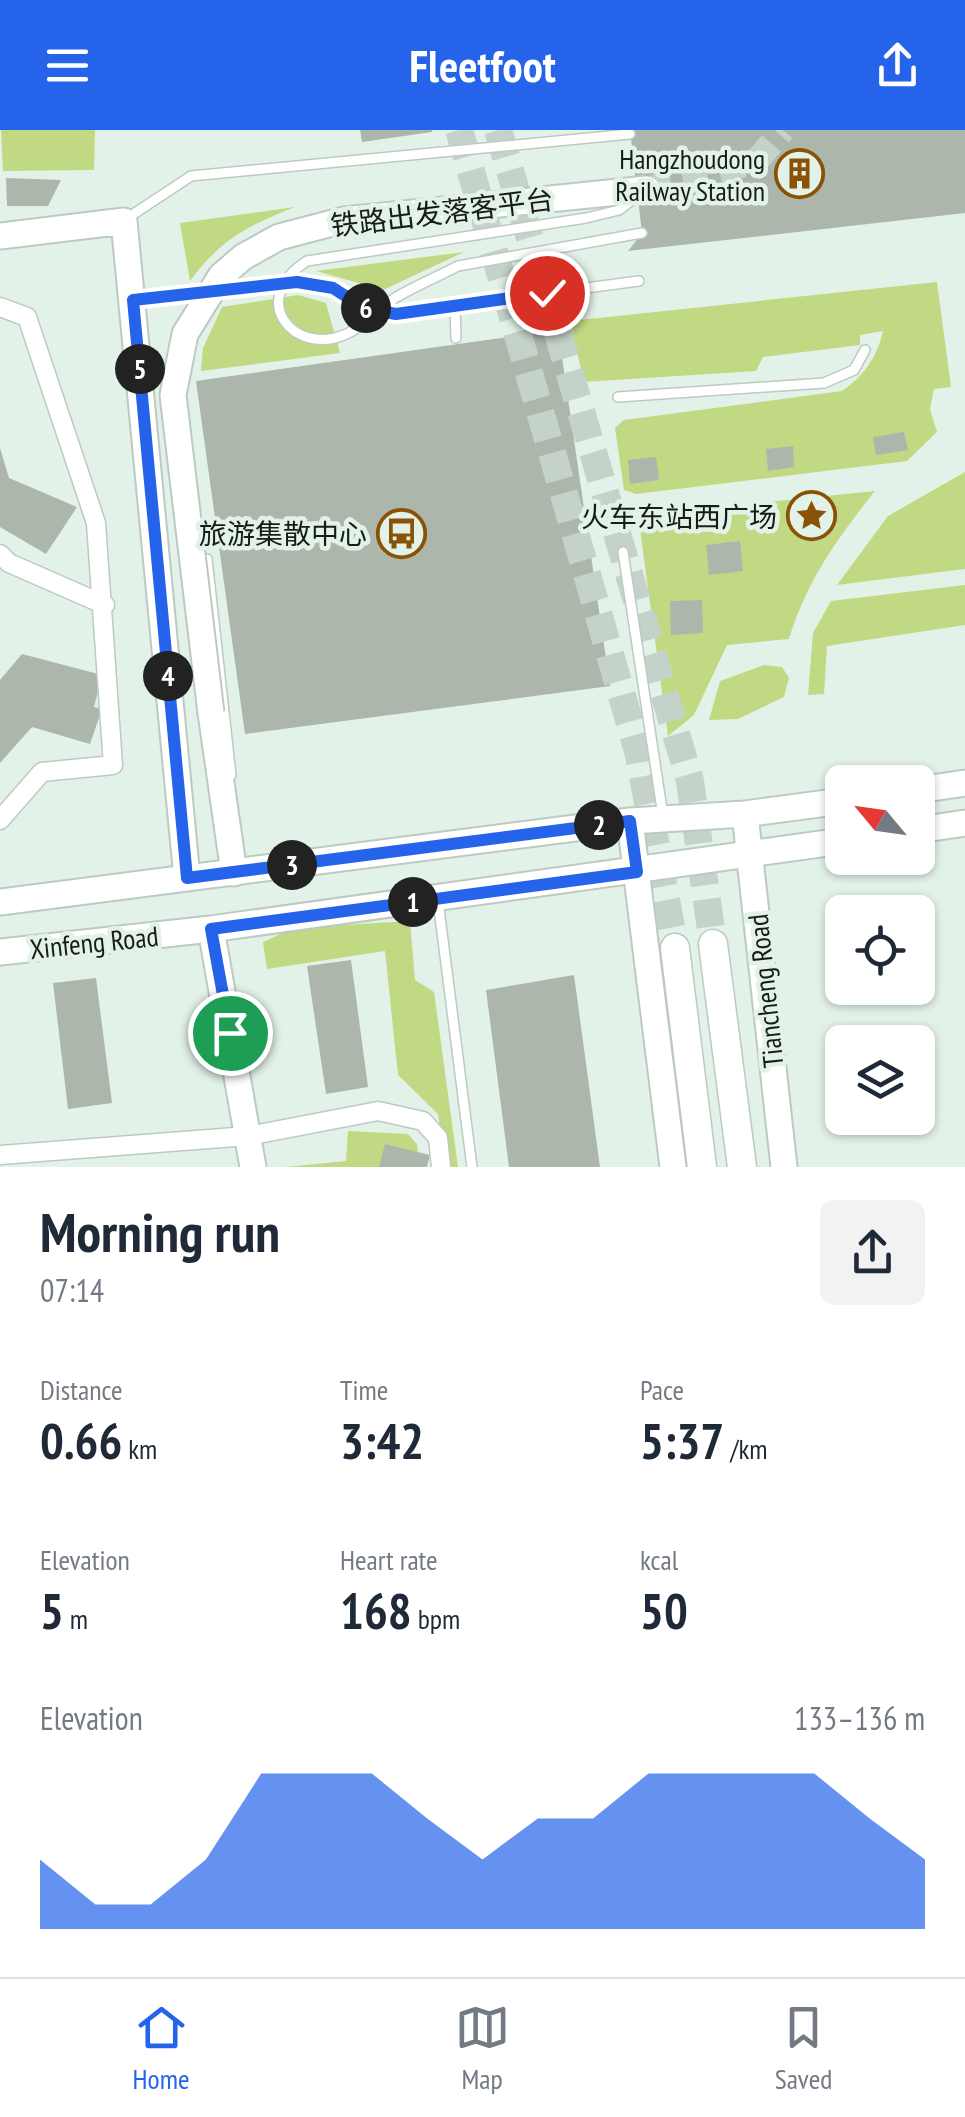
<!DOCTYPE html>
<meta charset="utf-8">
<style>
body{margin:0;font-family:"PT Sans Narrow","Noto Sans SC",sans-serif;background:#f2f2f3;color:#1f2937;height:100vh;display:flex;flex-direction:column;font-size:38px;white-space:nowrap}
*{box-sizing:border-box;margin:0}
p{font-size:32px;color:#747a83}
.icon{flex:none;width:55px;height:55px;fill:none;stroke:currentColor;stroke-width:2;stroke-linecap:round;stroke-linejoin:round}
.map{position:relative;height:1037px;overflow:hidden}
.panel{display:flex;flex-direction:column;background:#fff;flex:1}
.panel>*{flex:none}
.needle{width:65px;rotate:299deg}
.tools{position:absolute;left:825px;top:635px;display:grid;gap:20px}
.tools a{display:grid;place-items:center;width:110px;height:110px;border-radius:15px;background:#fff;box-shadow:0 2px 8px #0004;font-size:50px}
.pin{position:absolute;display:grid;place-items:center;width:85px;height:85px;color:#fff;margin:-42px;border:5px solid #fff;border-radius:50%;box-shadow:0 2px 10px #0007}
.km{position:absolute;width:50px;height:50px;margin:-25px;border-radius:50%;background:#222;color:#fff;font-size:28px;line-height:50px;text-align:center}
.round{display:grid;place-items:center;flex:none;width:105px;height:105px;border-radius:15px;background:#f2f2f3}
.headline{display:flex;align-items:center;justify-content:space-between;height:170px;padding:0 40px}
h1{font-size:55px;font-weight:600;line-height:75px}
.metrics{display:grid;grid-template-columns:repeat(3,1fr);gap:15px;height:170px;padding:10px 40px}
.metrics div{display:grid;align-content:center}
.metrics b{font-size:50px;font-weight:600}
.metrics small{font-size:28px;font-weight:400}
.metrics p{font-size:28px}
.chart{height:280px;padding:20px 40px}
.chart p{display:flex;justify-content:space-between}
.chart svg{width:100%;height:180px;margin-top:10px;fill:#2563eb;opacity:.7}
header{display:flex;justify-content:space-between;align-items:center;height:130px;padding:0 40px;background:#2563eb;color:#fff;font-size:45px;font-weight:600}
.tabs{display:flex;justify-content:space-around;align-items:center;height:140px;border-top:2px solid #e0e1e3;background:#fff;font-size:28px;color:#747a83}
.tabs a{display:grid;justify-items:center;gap:5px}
.tabs .selected{color:#2563eb}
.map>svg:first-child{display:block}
.green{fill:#c1d983}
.building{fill:#adb6ab}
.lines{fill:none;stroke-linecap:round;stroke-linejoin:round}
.secondary-tunnel{stroke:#c4d2ca;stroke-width:25;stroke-dasharray:25 12;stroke-linecap:butt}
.primary-tunnel{stroke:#c4d2ca;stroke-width:28;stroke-dasharray:28 14;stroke-linecap:butt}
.lane-casing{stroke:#bccac2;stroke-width:12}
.street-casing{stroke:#bccac2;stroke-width:21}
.secondary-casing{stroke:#bccac2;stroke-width:29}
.primary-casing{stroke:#bccac2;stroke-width:31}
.lane{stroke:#fff;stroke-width:9}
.street{stroke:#fff;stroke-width:18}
.secondary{stroke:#fff;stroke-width:25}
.primary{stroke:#fff;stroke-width:28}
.lane-bridge-casing{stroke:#bccac2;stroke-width:12;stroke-linecap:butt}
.secondary-bridge-casing{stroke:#bccac2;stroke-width:29;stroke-linecap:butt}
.lane-bridge{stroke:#fff;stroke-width:9}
.secondary-bridge{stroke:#fff;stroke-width:25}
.route-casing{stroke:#fff;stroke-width:20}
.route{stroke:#2563eb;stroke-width:12}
.labels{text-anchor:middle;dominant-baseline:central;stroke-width:9;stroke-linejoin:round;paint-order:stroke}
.poi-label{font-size:28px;fill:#171c19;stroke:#e3f2e9;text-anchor:end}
.street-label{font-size:28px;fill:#171c19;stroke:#e3f2e9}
</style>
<header><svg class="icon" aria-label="menu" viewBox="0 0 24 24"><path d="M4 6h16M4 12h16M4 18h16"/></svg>Fleetfoot<svg class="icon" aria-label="share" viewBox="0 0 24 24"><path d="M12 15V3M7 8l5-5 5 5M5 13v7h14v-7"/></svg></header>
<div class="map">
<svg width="965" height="1037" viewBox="0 0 965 1037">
<rect width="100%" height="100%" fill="#e3f2e9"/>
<path class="green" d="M1 0H95L94 40 3 41Z
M295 77C247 96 221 109 190 151L180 93Z
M464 122 383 160 316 141Z
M937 152 951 257 934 259 930 279 937 302 907 331 636 364 624 360 615 298 624 290 842 261C864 246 877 227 883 201L860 205V215L763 227 756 241 584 252 570 191Z
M298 165 326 173 340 223 201 241 203 218 222 177Z
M965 342V439L837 455 888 386Z
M875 361C837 409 807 450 789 509L727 515 694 585 668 606 638 385Z
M965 455V495L827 516 824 564 808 565 813 503 831 471Z
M764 535 782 537 789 548 784 567 738 589 709 590 720 551Z
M410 791 415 850 434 862 458 1037H446L438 984 398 945 385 821 267 839 263 812 294 798Z
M348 1001 408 1004 417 1014 419 1037H286L346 1031Z"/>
<path class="building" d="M360 0H432V2L362 12Z
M630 0H965V83L628 121 642 103Z
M6 48 61 50 48 76H7Z
M558 200 610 556 245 604 196 251Z
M904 302 908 320 876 325 873 307Z
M793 316 794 337 768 341 766 319Z
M0 318 9 348 77 377 46 424 0 397Z
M656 327 659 350 630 354 628 330Z
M740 411 743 441 709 445 706 415Z
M702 470 703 503 671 505 670 471Z
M22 524 102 545 94 577 102 579 90 614 32 597 0 633V550Z
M351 830 368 957 326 964 307 836Z
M574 845 600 1037H509L486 860Z
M96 848 112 973 68 979 53 853Z
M385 1014 430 1025 427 1037H379Z"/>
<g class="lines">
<path class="secondary-tunnel" d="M647 59 717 44 757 30 783 0"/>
<path class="primary-tunnel" d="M459 0 639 625 675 818
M498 0 690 651 713 814"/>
<defs>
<path id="lane" d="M126 89 191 46 630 4
M458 136 642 103
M136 170 297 152 333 158 364 178 396 183 639 151
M455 175 456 208
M618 267 824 253 854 240 865 220
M623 422 663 686
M207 429 231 645
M438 771 472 1037"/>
<path id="street" d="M0 177 27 187 96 393 113 635 42 642 0 690
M0 424 9 433 105 475
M0 1025 248 1006 378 981 423 991 438 1008 441 1037"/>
<path id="secondary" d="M0 106 124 91 187 748
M211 583 234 743
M918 660 965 653
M745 684 784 1037
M630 691 673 1037
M918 700 965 693
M0 772 630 691 745 684 842 671
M211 799 253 1037
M0 822 211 799 842 711"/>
<path id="primary" d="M713 814 742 1037
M675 818 702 1037"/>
</defs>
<use href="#lane" class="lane-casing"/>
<use href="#street" class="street-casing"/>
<use href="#secondary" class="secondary-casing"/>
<use href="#primary" class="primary-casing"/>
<use href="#lane" class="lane"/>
<use href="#street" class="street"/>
<use href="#secondary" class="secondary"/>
<use href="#primary" class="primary"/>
<defs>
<path id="lane-bridge" d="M458 136C437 147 415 156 395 168 378 179 364 197 344 205 293 226 247 169 307 131L586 88 619 80 636 67"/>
<path id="secondary-bridge" d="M211 583 173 265 185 204 221 146 243 127 279 107 344 90 647 59"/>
</defs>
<use href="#lane-bridge" class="lane-bridge-casing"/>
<use href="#secondary-bridge" class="secondary-bridge-casing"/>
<use href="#lane-bridge" class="lane-bridge"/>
<use href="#secondary-bridge" class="secondary-bridge"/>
</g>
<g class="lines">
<defs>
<path id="route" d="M230 903 211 799 637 742 630 691 187 748 133 170 297 152 333 158 364 178 396 184 547 163"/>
</defs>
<use href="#route" class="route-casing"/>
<use href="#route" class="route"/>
</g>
<defs>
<symbol id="building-ring" viewBox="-11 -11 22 22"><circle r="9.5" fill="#e3f2e9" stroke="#8a5206" stroke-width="1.5"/><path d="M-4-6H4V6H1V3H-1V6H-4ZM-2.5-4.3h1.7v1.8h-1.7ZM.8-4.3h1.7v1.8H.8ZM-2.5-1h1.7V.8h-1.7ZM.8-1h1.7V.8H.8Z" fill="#8a5206"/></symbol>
<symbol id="sight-ring" viewBox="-11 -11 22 22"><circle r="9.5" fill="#e3f2e9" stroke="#8a5206" stroke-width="1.5"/><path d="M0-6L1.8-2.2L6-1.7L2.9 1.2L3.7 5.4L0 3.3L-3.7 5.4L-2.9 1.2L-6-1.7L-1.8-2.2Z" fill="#8a5206"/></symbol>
<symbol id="bus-ring" viewBox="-11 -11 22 22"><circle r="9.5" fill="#e3f2e9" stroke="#8a5206" stroke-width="1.5"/><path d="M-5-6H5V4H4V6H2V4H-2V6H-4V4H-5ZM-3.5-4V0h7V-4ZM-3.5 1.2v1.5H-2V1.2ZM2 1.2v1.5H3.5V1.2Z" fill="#8a5206"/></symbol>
</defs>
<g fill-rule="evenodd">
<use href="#building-ring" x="772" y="16" width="55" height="55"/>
<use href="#sight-ring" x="784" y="358" width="55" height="55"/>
<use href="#bus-ring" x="374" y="376" width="55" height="55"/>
</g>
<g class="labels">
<g class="poi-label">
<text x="765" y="28">Hangzhoudong<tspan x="765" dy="32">Railway Station</tspan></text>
<text x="777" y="386">火车东站西广场</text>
<text x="367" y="403">旅游集散中心</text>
</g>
<g class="street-label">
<text transform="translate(442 82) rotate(-7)">铁路出发落客平台</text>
<text transform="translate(94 812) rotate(-6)">Xinfeng Road</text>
<text transform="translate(765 861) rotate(-96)">Tiancheng Road</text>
</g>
</g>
</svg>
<div class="tools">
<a><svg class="needle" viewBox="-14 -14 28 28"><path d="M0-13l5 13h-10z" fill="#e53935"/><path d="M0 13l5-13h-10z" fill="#747a83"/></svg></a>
<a><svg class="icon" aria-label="locate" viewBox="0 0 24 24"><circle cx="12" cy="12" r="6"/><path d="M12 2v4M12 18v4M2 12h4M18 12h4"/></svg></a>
<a><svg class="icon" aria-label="layers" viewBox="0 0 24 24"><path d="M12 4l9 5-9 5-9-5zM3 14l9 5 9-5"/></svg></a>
</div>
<div class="pin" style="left:230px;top:903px;background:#1e9e55"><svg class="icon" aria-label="arrive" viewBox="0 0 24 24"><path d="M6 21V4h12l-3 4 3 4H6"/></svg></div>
<div class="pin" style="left:547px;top:163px;background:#d93025"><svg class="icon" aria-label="check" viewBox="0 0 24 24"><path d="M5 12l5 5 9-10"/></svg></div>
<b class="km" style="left:413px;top:772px">1</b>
<b class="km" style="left:599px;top:695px">2</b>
<b class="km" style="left:292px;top:735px">3</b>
<b class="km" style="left:168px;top:546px">4</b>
<b class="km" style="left:140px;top:239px">5</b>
<b class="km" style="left:366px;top:178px">6</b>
</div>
<section class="panel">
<div class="headline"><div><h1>Morning run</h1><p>07:14</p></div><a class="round"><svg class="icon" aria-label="share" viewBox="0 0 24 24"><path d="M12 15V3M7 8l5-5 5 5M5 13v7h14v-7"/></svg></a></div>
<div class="metrics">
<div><p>Distance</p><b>0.66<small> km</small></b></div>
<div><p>Time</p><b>3:42</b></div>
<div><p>Pace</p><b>5:37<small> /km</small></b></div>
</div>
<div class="metrics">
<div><p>Elevation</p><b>5<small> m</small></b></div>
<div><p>Heart rate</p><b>168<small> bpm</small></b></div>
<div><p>kcal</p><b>50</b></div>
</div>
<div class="chart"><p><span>Elevation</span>133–136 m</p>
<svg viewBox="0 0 160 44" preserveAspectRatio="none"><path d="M0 44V27L10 38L20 38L30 27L40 6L50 6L60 6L70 17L80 27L90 17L100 17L110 6L120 6L130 6L140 6L150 17L160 27V44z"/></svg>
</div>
</section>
<nav class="tabs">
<a class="selected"><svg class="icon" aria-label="home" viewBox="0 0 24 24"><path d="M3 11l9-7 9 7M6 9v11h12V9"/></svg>Home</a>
<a><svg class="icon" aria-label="map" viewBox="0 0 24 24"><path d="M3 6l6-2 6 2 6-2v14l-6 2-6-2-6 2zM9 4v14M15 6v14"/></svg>Map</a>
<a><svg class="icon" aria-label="saved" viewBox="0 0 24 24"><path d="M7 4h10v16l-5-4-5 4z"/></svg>Saved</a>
</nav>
